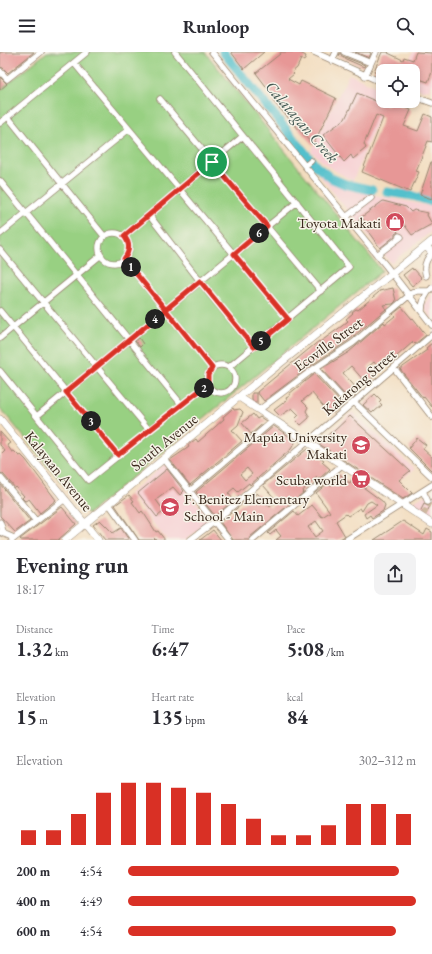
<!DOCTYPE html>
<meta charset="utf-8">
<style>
body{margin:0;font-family:"EB Garamond",serif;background:#f2f2f3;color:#2b2b33;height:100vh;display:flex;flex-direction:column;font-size:15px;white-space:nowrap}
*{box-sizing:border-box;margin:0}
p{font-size:13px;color:#7c7c81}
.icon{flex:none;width:22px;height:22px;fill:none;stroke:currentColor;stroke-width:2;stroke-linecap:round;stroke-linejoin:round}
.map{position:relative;height:488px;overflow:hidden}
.details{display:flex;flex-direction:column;background:#fff;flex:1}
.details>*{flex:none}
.tools{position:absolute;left:376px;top:12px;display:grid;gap:8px}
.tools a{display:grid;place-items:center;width:44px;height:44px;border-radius:8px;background:#fff;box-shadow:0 2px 6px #0003;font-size:20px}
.pin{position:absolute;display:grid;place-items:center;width:34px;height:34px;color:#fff;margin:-17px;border:2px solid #fff;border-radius:50%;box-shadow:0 1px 4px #0007}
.km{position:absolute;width:20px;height:20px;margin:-10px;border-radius:50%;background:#222;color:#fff;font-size:11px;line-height:20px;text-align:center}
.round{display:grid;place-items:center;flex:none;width:42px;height:42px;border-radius:8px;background:#f2f2f3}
.summary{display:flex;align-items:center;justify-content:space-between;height:68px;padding:0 16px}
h1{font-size:22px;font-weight:700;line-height:30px}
.stats{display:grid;grid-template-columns:repeat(3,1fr);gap:6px;height:68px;padding:4px 16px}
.stats div{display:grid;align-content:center}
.stats b{font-size:20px;font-weight:700}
.stats small{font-size:11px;font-weight:400}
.stats p{font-size:11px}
.chart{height:112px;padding:8px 16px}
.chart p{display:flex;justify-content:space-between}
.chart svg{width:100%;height:72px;margin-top:4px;stroke:#d93025;stroke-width:6}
ul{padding:0 16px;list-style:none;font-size:13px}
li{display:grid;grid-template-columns:64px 48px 1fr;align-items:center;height:30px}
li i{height:10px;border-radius:5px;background:#d93025}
header{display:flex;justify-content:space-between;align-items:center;height:52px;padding:0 16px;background:#fff;font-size:18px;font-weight:700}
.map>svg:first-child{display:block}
.built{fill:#f7cfd3}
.green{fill:#98d082;stroke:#6a7d50}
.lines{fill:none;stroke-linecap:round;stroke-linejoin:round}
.river{stroke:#53c0cc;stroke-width:9}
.building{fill:#e79796;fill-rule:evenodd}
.minor-tunnel{stroke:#ceb99f;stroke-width:5.5;stroke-dasharray:5.5 3;stroke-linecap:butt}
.minor-casing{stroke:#97846e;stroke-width:7}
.major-casing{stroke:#97846e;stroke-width:8}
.minor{stroke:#fff;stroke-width:5.5}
.major{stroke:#fff;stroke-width:7}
.route-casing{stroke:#fff;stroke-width:8}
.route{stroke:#d93025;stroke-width:5}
.labels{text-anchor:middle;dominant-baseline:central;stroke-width:3;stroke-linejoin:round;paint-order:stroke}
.poi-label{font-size:15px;fill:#3b2a1e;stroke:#f7f3e8;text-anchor:end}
.street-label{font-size:15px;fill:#3b2a1e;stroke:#f7f3e8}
.water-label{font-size:16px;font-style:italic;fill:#425752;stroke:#f7f3e8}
</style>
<header><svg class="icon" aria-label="menu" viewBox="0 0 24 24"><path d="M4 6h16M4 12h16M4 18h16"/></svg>Runloop<svg class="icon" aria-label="search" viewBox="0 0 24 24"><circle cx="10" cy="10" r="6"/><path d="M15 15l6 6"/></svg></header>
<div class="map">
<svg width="432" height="488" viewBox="0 0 432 488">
<rect width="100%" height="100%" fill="#f7f3e8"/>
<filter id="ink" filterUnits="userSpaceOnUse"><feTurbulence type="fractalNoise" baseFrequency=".025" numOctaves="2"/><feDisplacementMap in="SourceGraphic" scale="8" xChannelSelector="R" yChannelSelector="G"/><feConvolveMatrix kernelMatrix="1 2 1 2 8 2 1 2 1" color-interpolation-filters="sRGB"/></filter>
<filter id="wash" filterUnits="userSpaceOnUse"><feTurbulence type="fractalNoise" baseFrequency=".012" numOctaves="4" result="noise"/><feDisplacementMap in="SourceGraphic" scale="16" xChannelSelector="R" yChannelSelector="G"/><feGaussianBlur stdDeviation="0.9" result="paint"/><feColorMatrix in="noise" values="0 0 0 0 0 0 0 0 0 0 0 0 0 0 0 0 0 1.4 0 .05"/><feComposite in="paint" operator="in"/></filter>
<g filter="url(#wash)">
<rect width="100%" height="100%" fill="#f3ddbf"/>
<path class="built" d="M413 0H432V32L430 37 423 39 413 34V19H405Z
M349 22 383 38V49H385L353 129 327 114 311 99Z
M319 121 332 130 350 138 430 154 432 155V179L391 211 318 122Z
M432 242V267L424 256V252Z
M352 360 415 417 403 426 397 424 388 438 329 399 337 387 331 380Z
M165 412 211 468 186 488H167L129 442Z
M432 439V461L429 466 408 453Z"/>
<path class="green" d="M47 0H205L382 219 88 462 0 356V38Z"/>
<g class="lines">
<path class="river" d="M223 0 316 114 331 126 345 132 372 138
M387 140 413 144 432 150"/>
</g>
<g id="blocks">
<path class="building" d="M0 0H34L8 21 3 16 0 15Z
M231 0H264L244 17Z
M281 0H298L306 4 304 9 301 7 297 16 292 20 294 22 288 27 299 33 301 29 336 46 313 93 273 49 275 46 256 21 280 2Z
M355 0H369L371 1 369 6Z
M382 0H389L388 1 403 8 404 5 413 8 416 0 432 1V20L428 30 413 25V19H386L381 17 379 21 374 19Z
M340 1 342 4 365 13 364 15 339 4Z
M0 25 7 32 0 38Z
M357 41 387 54 389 50H391L411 58 404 74 418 79 425 62 432 65V90L428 89 416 119 419 120 410 140 362 120 383 66 376 63 364 92 366 96 353 107 351 103 344 110 323 83 345 67Z
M431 110H432V147L420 143Z
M383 149 406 155 411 160 414 158 428 161 427 163 432 172 412 183 400 167 393 173 398 180 395 182V184L380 196 364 174 365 171 364 168 359 167Z
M412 216 413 218 414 217 421 225 420 226 421 227 412 234 403 223Z
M393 236 396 249 393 252 383 253 386 257 348 289 312 313 264 349 257 340 309 297 319 289 320 290 342 274 348 269 346 267 353 261 352 260 356 257 358 258 379 240V239Z
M402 255 412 267 413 266 426 283 415 292 413 290 397 304 398 306 392 311 387 306 377 314 374 310 368 315 375 324 366 331 351 314 343 321 358 338 351 344 348 340 345 343 321 317 349 300 384 270 385 272 395 264 393 262Z
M139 286 143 292 140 295 135 289Z
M432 291V355L424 345 423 346 400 317 427 298 426 296Z
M314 322 343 353 333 361 330 358 328 360 312 341 302 349 308 355 306 359 309 364V366L301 373 295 367 299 363 292 356 280 364 274 358 287 348 286 346 290 344 289 342Z
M252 341H257V351L252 348Z
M375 342 381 348 379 350 382 353 374 360V359L372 361 363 353Z
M233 356 234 358 240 357 243 360 238 373 232 378 242 389 190 433 170 408 189 395 188 393 196 387 198 390 224 367 223 365Z
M253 362 257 367 260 365 266 369 251 382 242 371Z
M350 364 410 419 399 428 412 441 403 447 319 392 331 380 332 381Z
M274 374 296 389 291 397 250 433 249 431 238 440 234 436 228 441 234 448 215 464 196 440ZM247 416 252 422 245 428 240 422Z
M0 380 10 391 7 393 12 400 14 399 19 404 21 403 26 408 56 448 40 461 29 447 25 449 22 446 24 444 16 435 15 436 3 422 0 421V404L5 399 0 393Z
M417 386 426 393 423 397 432 405V419L409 396Z
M307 397 324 408 322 410 330 417 319 427 317 425 307 434 302 440 303 441 250 485 249 488H233L220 470 247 448 257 441 270 455 277 449 263 433Z
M167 417 184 439 180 443 173 435 156 448 164 459 157 465 138 441Z
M339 422 344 425 343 427 350 431 352 427 382 449 385 453 383 459 372 466 370 463 366 466 364 462 377 453 371 449 367 451 362 459 360 456 348 464 346 462 336 469 345 484 338 488H276L281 484 276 478 270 483 268 481 294 459 298 464 312 453 322 465 330 460 316 441 328 431 331 434ZM316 469 323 479 315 485 308 475Z
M0 432 30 469 15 480 0 464Z
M129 443 134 449 132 450 140 461 142 459 145 463 156 480 158 479 165 488H157L155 486 153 488H139L115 453Z
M424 452 428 454 431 452 426 462 421 458Z
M62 455 76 472 58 488H21L20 487Z
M100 468 113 481 121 476 129 488H105L93 473Z
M403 469 424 483 427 477 432 480V488H374Z
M213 478 221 488H200Z"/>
</g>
</g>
<g filter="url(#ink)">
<use href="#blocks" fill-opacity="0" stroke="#97846e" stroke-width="1"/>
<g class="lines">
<path class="minor-tunnel" d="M424 462 429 452 428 450"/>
<defs>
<path id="minor" d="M175 0 349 215 229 315
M212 0 387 215 432 273
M314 0 383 31
M344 0 371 11
M332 9 336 0
M74 11 288 267
M0 19 7 27 41 0
M365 24 376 0
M413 44 432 51
M160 47 321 239
M8 65 104 184
M0 71 87 0
M305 114 311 109
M0 129 182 353
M149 163 213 246 254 295
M346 165 371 146
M355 175 361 171
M99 196a15 15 0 1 1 30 0a15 15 0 1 1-30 0Z
M0 182 129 77
M124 184 243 84
M0 198 150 379
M377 203 401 185 399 184
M124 207 213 316
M426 224C423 215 425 208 432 201
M0 259 118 403
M422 259C422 250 425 242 432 236
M0 286 101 203
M207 327a14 14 0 1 1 28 0a14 14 0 1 1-28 0Z
M315 316 344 348
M394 316 432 365
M0 319 88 428 208 332
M354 350 432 425
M259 358 315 316 353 291 412 241 417 239H428
M37 364 297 150
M164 407 229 488
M0 425 36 469
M190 439 274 368
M423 439 428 450
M109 452 135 488
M0 470 4 482
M0 480 14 486
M12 488 65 447
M190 488 214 470 432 283
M253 488 342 413
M346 488 432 433"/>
<path id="major" d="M426 194 432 201
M239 345 432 472
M0 367 98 488
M65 488 246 339 432 189"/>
</defs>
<use href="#minor" class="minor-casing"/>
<use href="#major" class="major-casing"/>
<use href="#minor" class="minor"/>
<use href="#major" class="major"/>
</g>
</g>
<g class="lines" filter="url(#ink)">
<defs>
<path id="route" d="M212 110 124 184C130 191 130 199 124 207 154 243 183 279 212 316L208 323V332L118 403 66 340C111 303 156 266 200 229L254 295 288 267 234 202 267 174 212 110"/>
</defs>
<use href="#route" class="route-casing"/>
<use href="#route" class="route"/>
</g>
<defs>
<symbol id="shop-disc" viewBox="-11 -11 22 22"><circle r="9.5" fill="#d1495b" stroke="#f7f3e8"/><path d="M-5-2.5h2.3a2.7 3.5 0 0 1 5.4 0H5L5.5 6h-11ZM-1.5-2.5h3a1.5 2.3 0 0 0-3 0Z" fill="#fff"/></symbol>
<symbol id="university-disc" viewBox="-11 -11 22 22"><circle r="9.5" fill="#d1495b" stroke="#f7f3e8"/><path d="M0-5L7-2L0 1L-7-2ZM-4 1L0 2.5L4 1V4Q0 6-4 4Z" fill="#fff"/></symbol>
<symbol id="supermarket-disc" viewBox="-11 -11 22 22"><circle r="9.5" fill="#d1495b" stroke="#f7f3e8"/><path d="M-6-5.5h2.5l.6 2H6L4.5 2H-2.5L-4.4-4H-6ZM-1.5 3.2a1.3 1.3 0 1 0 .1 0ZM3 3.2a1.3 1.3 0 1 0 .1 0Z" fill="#fff"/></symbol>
<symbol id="school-disc" viewBox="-11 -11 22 22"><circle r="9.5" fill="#d1495b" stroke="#f7f3e8"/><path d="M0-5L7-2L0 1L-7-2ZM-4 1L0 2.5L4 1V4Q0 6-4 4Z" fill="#fff"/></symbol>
</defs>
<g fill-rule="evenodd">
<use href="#shop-disc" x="384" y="159" width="22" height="22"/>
<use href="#university-disc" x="350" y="382" width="22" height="22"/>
<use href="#supermarket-disc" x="350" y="416" width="22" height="22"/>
<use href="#school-disc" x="159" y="444" width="22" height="22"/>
</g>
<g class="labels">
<g class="poi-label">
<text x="381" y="170">Toyota Makati</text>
<text x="347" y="384">Mapúa University<tspan x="347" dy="17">Makati</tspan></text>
<text x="347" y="427">Scuba world</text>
<text x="184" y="446" text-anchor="start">F. Benitez Elementary<tspan x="184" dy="17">School - Main</tspan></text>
</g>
<g class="street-label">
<text transform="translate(328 292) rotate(-36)">Ecoville Street</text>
<text transform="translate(359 330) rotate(-41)">Kakarong Street</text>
<text transform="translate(164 390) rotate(-39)">South Avenue</text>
<text transform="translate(59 419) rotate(51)">Kalayaan Avenue</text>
</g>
<g class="water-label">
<text transform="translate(302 70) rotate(49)">Calatagan Creek</text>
</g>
</g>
</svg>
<div class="tools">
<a><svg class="icon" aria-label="locate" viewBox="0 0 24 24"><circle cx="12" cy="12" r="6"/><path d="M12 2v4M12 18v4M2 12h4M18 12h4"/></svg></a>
</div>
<div class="pin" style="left:212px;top:110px;background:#1e9e55"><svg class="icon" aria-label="arrive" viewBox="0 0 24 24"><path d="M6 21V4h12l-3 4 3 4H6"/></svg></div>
<b class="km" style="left:131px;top:215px">1</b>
<b class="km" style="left:204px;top:336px">2</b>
<b class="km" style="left:91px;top:369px">3</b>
<b class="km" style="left:155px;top:267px">4</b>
<b class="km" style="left:261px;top:289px">5</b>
<b class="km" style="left:259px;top:181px">6</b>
</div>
<section class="details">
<div class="summary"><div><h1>Evening run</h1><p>18:17</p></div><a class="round"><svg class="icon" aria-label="share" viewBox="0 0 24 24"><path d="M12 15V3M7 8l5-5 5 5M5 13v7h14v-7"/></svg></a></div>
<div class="stats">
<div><p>Distance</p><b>1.32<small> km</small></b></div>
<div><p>Time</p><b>6:47</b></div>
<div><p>Pace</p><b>5:08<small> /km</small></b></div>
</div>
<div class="stats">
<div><p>Elevation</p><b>15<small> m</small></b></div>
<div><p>Heart rate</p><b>135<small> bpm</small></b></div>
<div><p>kcal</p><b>84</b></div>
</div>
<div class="chart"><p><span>Elevation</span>302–312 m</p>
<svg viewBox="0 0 160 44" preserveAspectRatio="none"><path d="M5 44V35M15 44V35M25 44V25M35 44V12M45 44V6M55 44V6M65 44V9M75 44V12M85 44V19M95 44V28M105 44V38M115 44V38M125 44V32M135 44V19M145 44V19M155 44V25"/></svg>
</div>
<ul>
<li><b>200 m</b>4:54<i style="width:94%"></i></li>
<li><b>400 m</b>4:49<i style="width:100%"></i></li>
<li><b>600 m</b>4:54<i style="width:93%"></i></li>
</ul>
</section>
